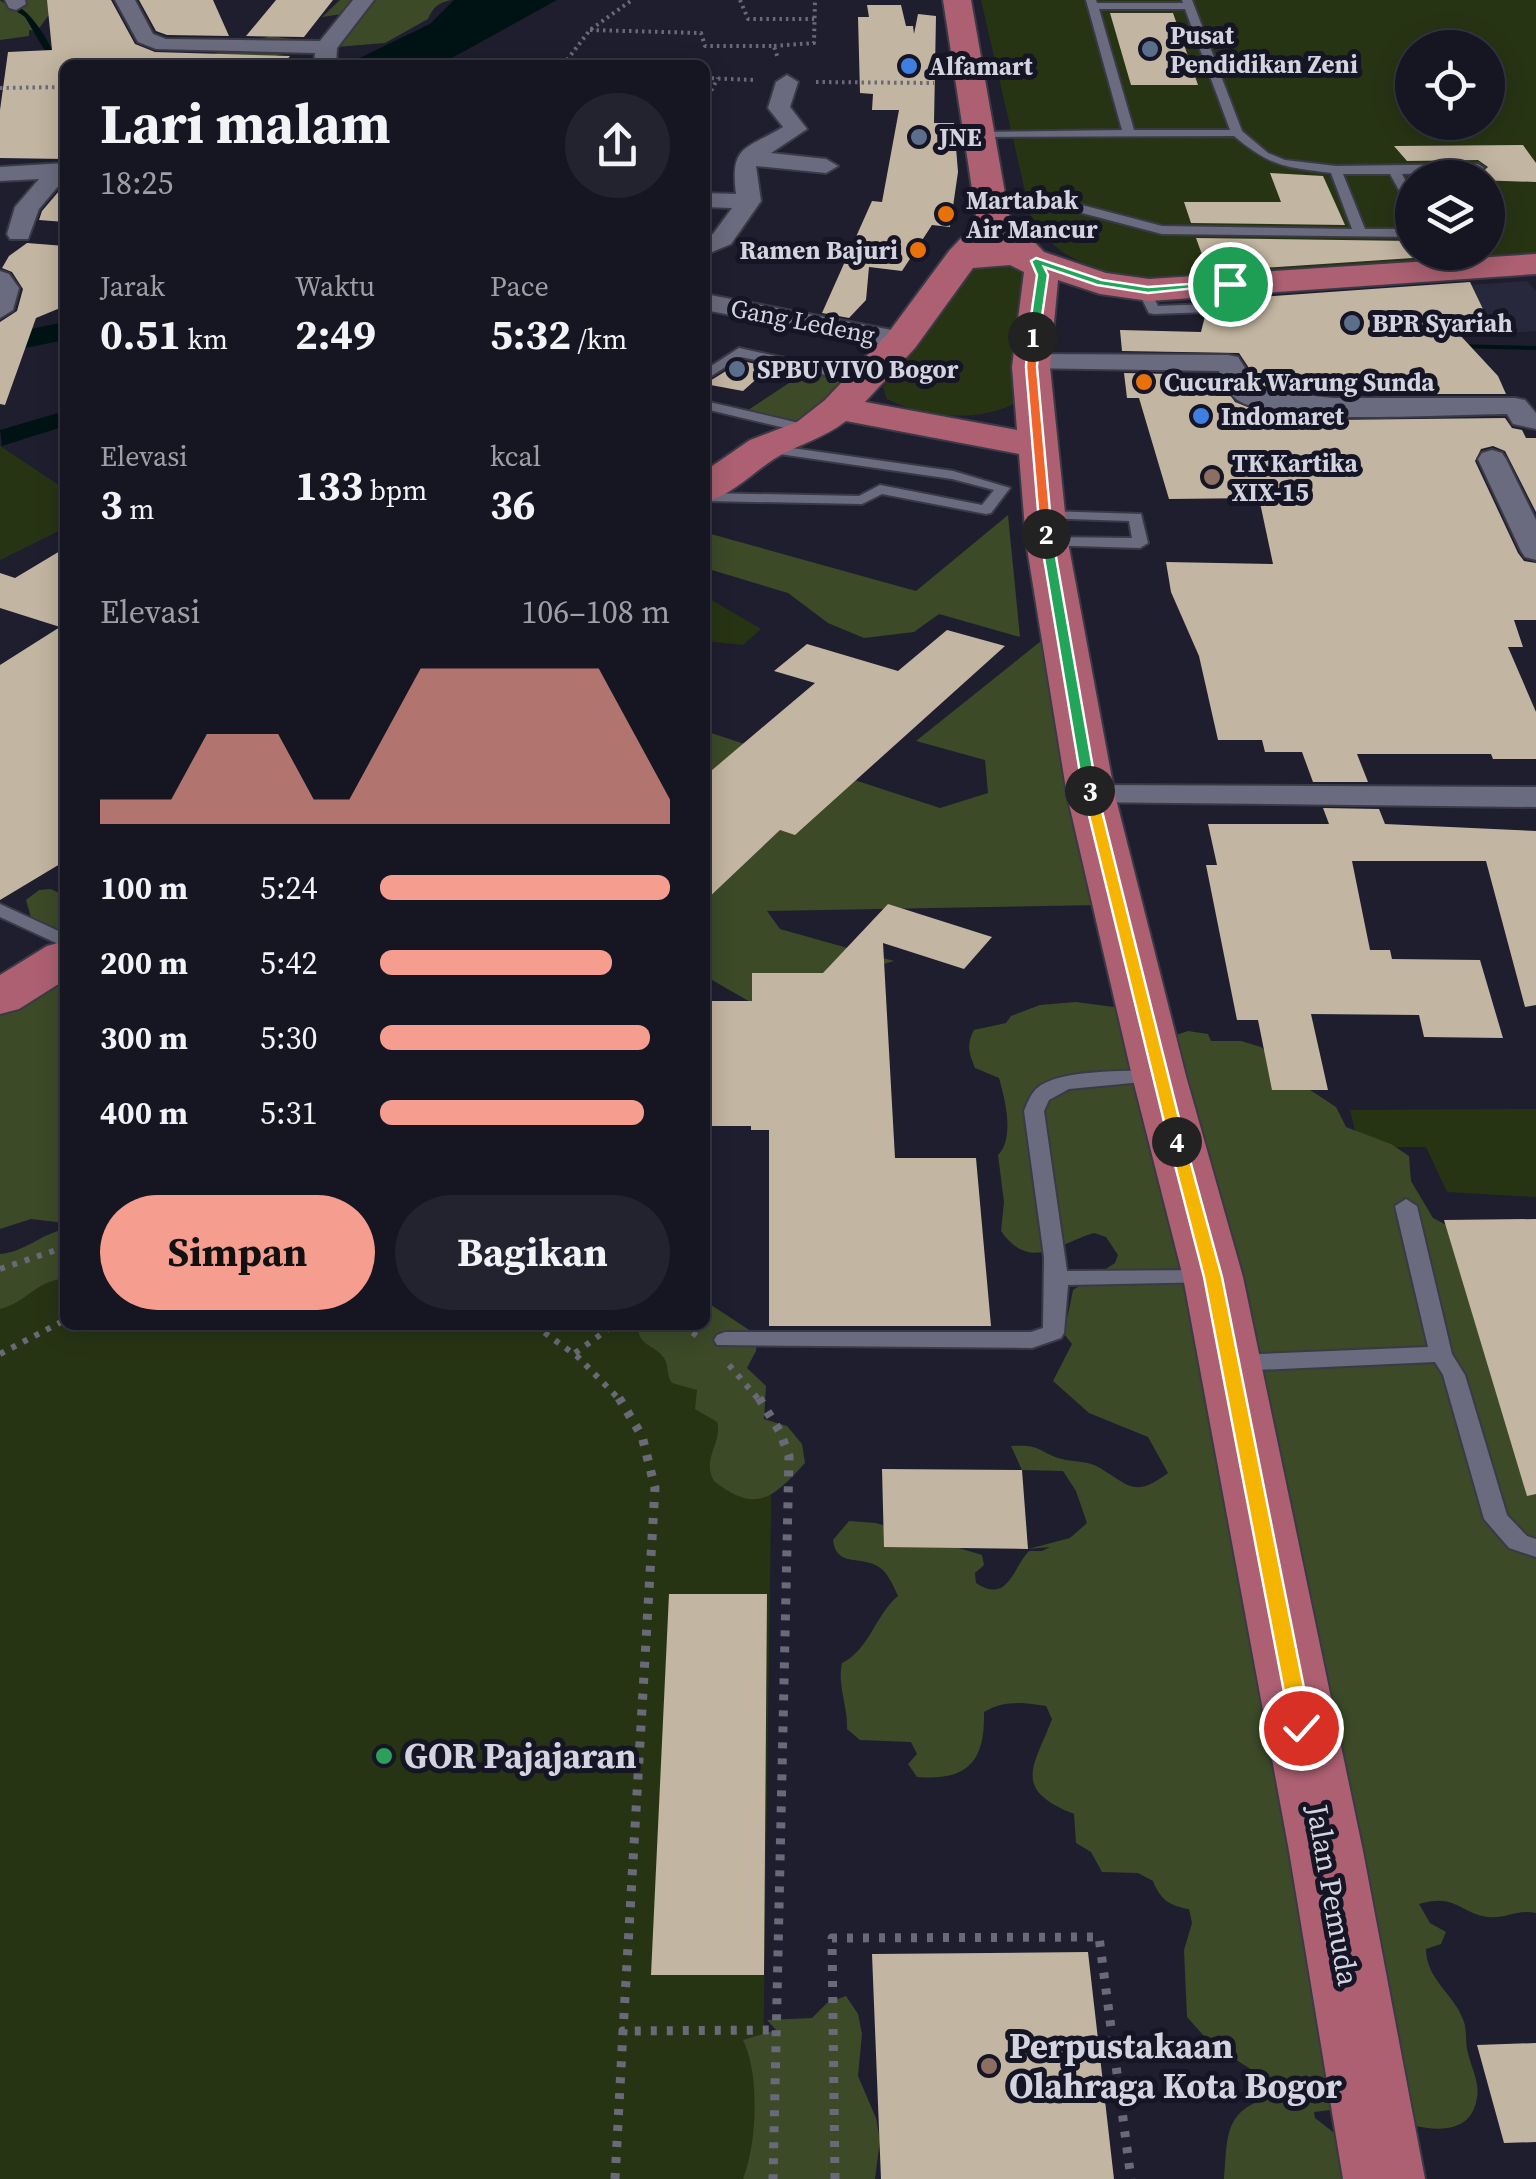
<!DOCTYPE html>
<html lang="id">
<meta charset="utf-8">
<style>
body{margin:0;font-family:"Source Serif 4",serif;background:#232330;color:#f1f3f6;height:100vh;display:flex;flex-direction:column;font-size:38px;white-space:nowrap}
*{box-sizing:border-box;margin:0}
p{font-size:32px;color:#9e9fa6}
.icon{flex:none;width:55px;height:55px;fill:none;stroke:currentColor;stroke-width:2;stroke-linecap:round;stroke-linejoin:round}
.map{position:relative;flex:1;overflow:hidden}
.side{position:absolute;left:60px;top:60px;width:650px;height:1270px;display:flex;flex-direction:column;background:#161623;border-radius:15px;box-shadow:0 5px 25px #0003,0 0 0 2px #353541}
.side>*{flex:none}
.controls{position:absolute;left:1395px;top:30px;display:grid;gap:20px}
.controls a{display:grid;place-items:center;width:110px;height:110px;border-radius:50%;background:#161623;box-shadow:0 5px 25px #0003,0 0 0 2px #353541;font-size:50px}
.pin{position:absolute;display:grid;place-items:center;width:85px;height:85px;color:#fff;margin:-42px;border:5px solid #fff;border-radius:50%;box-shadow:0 2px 10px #0007}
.km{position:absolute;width:50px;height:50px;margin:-25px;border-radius:50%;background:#222;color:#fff;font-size:28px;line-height:50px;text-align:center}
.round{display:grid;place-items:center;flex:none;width:105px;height:105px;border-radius:52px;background:#232330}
.summary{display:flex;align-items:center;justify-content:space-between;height:170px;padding:0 40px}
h1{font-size:55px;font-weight:700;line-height:75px}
.metrics{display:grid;grid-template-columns:repeat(3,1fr);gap:15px;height:170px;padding:10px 40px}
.metrics div{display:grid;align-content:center}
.metrics b{font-size:42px;font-weight:700}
.metrics small{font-size:28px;font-weight:400}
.metrics p{font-size:28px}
.chart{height:280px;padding:20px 40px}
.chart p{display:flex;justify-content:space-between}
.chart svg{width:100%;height:180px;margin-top:10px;fill:#f59d8f;opacity:.7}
.button{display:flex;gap:20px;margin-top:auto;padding:20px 40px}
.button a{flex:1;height:115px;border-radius:60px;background:#f59d8f;color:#111;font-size:40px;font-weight:700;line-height:115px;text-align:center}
.button a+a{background:#232330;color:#f1f3f6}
ul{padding:0 40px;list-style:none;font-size:32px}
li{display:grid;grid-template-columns:160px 120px 1fr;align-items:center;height:75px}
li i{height:25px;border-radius:12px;background:#f59d8f}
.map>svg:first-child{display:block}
.built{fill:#28283d}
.green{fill:#273414;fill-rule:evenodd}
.forest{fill:#3c4a28}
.water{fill:#001314}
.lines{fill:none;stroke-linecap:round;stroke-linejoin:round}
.stream{fill:#001314;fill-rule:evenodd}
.canal{fill:#001314;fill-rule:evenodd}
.building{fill:#c2b5a1}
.lane-casing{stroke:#3a3946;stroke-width:4}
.street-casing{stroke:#3a3946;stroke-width:4}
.primary-casing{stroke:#3a3946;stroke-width:4}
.path-far2{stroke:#696978;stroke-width:4;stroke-dasharray:2.5 4;stroke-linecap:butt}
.path-far1{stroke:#696978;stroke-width:6;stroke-dasharray:5 8;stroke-linecap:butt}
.path{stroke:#696978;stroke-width:9;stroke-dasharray:6 10;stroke-linecap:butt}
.lane{fill:#6b6b7f;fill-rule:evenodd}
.street{fill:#6b6b7f;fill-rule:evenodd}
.primary{fill:#ac6071;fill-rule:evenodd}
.split-1{fill:#22a559;stroke:#fff;stroke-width:2.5}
.split-2{fill:#f0652b;stroke:#fff;stroke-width:2.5}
.split-3{fill:#22a559;stroke:#fff;stroke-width:2.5}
.split-4{fill:#f5b400;stroke:#fff;stroke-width:2.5}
.split-5{fill:#f5b400;stroke:#fff;stroke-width:2.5}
.service-dot{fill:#5c6f8a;stroke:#151525;stroke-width:4}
.shop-dot{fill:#3f7fe0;stroke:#151525;stroke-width:4}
.food-dot{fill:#e8710a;stroke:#151525;stroke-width:4}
.education-dot{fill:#8d6e63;stroke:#151525;stroke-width:4}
.leisure-dot{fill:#2e9e5b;stroke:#151525;stroke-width:4}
.labels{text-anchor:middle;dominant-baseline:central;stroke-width:10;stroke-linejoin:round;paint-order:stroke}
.far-poi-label{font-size:25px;font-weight:bold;fill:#d4d4e0;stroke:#151525;text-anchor:start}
.far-street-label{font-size:25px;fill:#d4d4e0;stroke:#151525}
.street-label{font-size:30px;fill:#d4d4e0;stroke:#151525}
.near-poi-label{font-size:35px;font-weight:bold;fill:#d4d4e0;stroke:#151525;text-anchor:start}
</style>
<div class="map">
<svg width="1536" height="2179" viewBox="0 0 1536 2179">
<rect width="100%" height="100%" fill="#1e1e2f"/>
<path class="built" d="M1527 281 1536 291V331L1352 345 1314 296Z"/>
<path class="green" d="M981 0H1536V257L1147 281C1102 272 1055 261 1031 217ZM1412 48H1488V122H1412ZM1412 178H1488V252H1412Z
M999 261 1026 267 1020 401C979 423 927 419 887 399L883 387 970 267Z
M0 446 65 489V528L0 560Z
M705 596 761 629 743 645 705 641Z
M1536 1109V1197L1447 1192 1426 1147H1359L1350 1110Z
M65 1252V1325H673L772 1442 763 2070 758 2179H0V1275Z"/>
<path class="forest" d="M0 0H60L37 31 29 30V36L0 40Z
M340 0H451C438 3 433 7 428 19L385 43 300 50 258 60 201 58 270 36 328 44 349 13 322 17Z
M812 368 864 379 811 430 742 414Z
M1008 515 1020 637 939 614 914 632 864 638 828 623 788 593 705 568V541L711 534 916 591Z
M1041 641 1083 783 1102 905 767 911 780 929 894 961 752 1003 705 976V731L940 808 988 793 985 760 916 741Z
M51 889 65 896V943L48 938 55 927 32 921 26 900 39 890Z
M65 972V1223L31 1219 0 1229V979Z
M1076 1002 1137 1010 1170 1037 1188 1031 1208 1034 1211 1041H1241L1261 1047 1292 1078 1336 1107 1346 1127 1391 1144 1409 1156 1411 1181 1433 1218 1454 1229 1536 1475V1913C1517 1909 1505 1919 1488 1917 1459 1913 1456 1893 1419 1904L1430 1923 1446 1932 1441 1944 1426 1949C1426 1980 1455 1994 1464 2022 1467 2031 1465 2043 1468 2053 1471 2067 1480 2083 1477 2097 1469 2159 1375 2113 1344 2100L1331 2110 1314 2112 1315 2118 1342 2139 1372 2179H1224C1228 2136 1223 2109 1273 2097L1249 2068 1211 2044 1187 2017 1184 1950 1192 1923 1189 1909C1169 1906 1160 1899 1153 1881L1138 1873 1102 1872 1091 1852 1076 1843 1074 1814C1011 1789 1034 1767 1052 1719L1046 1706C1024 1702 1004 1700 984 1712 985 1762 968 1781 917 1777L908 1764 917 1754 911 1742 860 1740 847 1729C848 1706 837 1685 842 1663 870 1649 875 1615 898 1596 893 1585 888 1573 879 1567 861 1555 836 1568 833 1540L849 1521 876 1523 982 1555 984 1565 975 1573 976 1583C1008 1604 1012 1569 1029 1551H1042L1050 1547 1028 1549 1070 1538 1087 1523 1076 1491 1063 1471 1022 1470 1011 1446C1043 1444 1037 1452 1062 1459 1074 1462 1089 1461 1100 1468 1130 1486 1134 1498 1168 1473L1148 1437 1089 1413 1053 1381 1072 1344 1064 1334 1073 1290 1115 1263 1118 1255 1106 1237 1094 1233C1059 1243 1030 1273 1001 1231L1004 1202 998 1155C1015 1138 1005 1099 999 1078L975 1068C969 1053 966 1045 974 1030L1006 1023 1011 1016 1040 1005Z
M65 1229V1278C32 1283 28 1302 0 1309V1254C25 1252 41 1234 65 1229Z
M705 1301 757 1335 756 1351 747 1368 766 1386 764 1419 787 1426 802 1444 805 1463C774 1497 757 1515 714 1481 701 1458 723 1443 717 1422L695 1409 697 1390 672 1383C666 1374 669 1366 664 1358 654 1344 637 1346 638 1325H705Z
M846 1996 858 2014 862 2034 858 2076 876 2118 880 2140 875 2179H743C757 2144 760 2074 743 2040L776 2030 767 2020 812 2018 827 2003Z"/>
<path class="water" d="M454 0H557L439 65H345L430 24Z
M65 411V426L2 446 0 430Z"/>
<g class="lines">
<path class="stream" d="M0 0C34 3 50 48 65 74V82L62 80 25 17Z
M1452 344 1536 346V350L1455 348 1451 346Z"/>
<path class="canal" d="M65 322V340L0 353V335Z"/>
</g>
<path class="building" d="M47 0H111L135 44 155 52 290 56 283 65H65V159L0 158V110L8 52 52 50Z
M139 0H213L229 36 167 35 156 31Z
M276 0H333L304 37 246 36Z
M867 5H901L906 26H913L914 34 918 14 936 16 934 123H954L958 172 950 227 932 225 902 271 869 267 866 300 849 318 822 313 872 201 882 202 899 110H872L873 94 860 93 858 17H869Z
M1110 13H1173L1198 85H1131Z
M1523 145 1536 163V182L1416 178 1478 176 1488 167 1478 160 1407 161 1394 146Z
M1270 173 1323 176 1345 225 1191 223 1184 202H1281Z
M65 184V222L39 220 42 211Z
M1196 238 1412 241V252L1458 255 1216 271 1219 260H1204Z
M27 243 65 246V306L36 318 5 405 0 404V322L17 311 23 289 12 272 2 268 9 256Z
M1470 282 1494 332 1459 334 1498 376 1506 394H1333L1261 386 1239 353 1122 351 1120 330 1201 332 1205 316 1236 315 1246 308 1238 300H1218Z
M742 361 770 367 743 391 705 384Z
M1124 373 1217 375 1235 402 1263 413 1330 420 1505 418 1512 428 1522 430 1526 438H1536V512L1505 451 1493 446 1481 449 1475 461 1518 553 1524 561 1536 563V620H1514L1523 647H1508L1536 712V759H1493L1491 754H1357L1368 782H1313L1302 752H1265L1262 740H1218L1199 656 1171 592 1166 562 1273 564 1259 498 1169 499 1139 398H1127Z
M65 548V861L0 900V665L60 627 0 608V573L15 578Z
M947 630 1005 646 795 835 780 830 705 901V776L815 683 774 671 807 644 898 671Z
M1323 808 1379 809 1385 824 1536 831V1005L1525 1007 1486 861H1352L1370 950H1390L1392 959 1480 960 1503 1038 1424 1037 1419 1015 1311 1014 1328 1090H1272L1258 1020H1237L1206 865H1217L1208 824H1329Z
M888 904 992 937 964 969 883 943 895 1158H976L991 1326H769V1130H751V1126H705V1001H752V973H823Z
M1536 1219V1494L1527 1496 1444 1220Z
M882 1469 1022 1470 1028 1549 884 1547Z
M669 1594H767L764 1975H651Z
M1088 1952 1114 2179H881L872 1954Z
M1536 2043V2142L1504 2143 1477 2045Z"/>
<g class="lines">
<defs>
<path id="lane" d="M1086 0H1096L1097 3H1183L1182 0H1192L1242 131 1268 153 1285 160 1336 166 1478 164 1484 168 1478 172 1402 174 1412 193V207L1406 203 1390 174H1343L1365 229H1412V237L1162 234 1078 212 987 210V204L991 203 1078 204 1162 226 1352 229 1331 173C1285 167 1271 167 1234 136L975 137 973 135 979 132 1122 130ZM1099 9H1185L1230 130H1134Z
M1148 295 1153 296 1158 306 1236 303 1242 307 1236 311 1154 314 1149 313 1142 299Z
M739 348 864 375 871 379 864 383 741 357 705 380V370Z
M705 401 816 427 818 430 811 434 705 409Z
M764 444 953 471 1010 488 991 513 986 514 882 494 862 504 705 501V493L859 496 880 485 982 505 994 490 952 479 759 451V445Z
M1046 511 1141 514 1148 543 1140 548 1042 545V539L1047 537 1132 538 1129 521 1041 518 1039 515Z
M0 904 65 934V947L0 917Z
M1157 1070 1164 1072 1167 1076 1164 1080 1069 1089 1049 1100 1044 1111 1067 1271 1209 1270 1217 1272 1220 1277 1217 1282 1068 1285 1064 1333 1061 1338 1032 1348 717 1345 714 1340 717 1335 725 1332H1031L1043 1328 1044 1257 1024 1111C1027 1104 1030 1095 1036 1089 1059 1068 1127 1072 1157 1070Z
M1406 1199 1417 1206 1452 1354 1465 1375 1507 1515 1527 1536 1536 1539V1557L1509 1548 1484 1519 1443 1375 1435 1362 1234 1371 1226 1368 1223 1363 1226 1358 1234 1355 1428 1347 1395 1206Z"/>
<path id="street" d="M5 0H25L26 4 16 10 9 8Z
M115 0H135L153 34 166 39 320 41 353 0H374L337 48 336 65H314L315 53 156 49 138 42Z
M787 75 798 82 790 107 807 129 771 153 826 159 838 166 826 173 756 166 761 201 731 244 705 255V238L713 234 732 208 705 207V193L736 194C730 145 745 150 783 127L768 108 776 82Z
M65 163V178L39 209 28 239H10L7 234 15 207 39 179 0 181V167Z
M0 271 9 274 19 288 13 310 0 318Z
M705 294 902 332 915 340 902 348 705 310Z
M1032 354 1228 355 1238 357 1259 390 1333 398H1515L1525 400 1536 413V429L1513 424 1507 414C1448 414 1287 426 1241 402 1230 397 1224 382 1219 371L1022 368 1019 362Z
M1492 450 1502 453 1506 459 1536 520V560L1525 557 1521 551 1478 459 1482 453Z
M1091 785 1536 787V807L1079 802 1074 795 1079 788Z"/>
<path id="primary" d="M943 0H971L1009 216 1044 252 1106 273 1149 279 1536 254V274L1149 301 1100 294 1058 280 1050 367 1068 542 1115 795 1186 1076 1243 1277 1363 1851 1425 2179H1343L1289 1851 1183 1277 1132 1076 1067 795 1026 542 1019 454 846 421C823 439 798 444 774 459 751 474 732 495 705 502V471L750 440 797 422 825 400 889 332 949 251 977 221ZM1010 265 1024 272 1012 367 1017 430 865 402 915 348 973 268Z
M65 941V980L19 1009 0 1014V975L47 946Z"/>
</defs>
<use href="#lane" class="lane-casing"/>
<use href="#street" class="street-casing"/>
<use href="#primary" class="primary-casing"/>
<path class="path-far2" d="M740 0 748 19H814
M590 30 701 33 705 46H774L778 59
M774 46 814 43 815 0
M563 65 590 30 632 0
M705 78 754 80
M816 82 934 83
M0 88 65 87
M705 102 718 78"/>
<path class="path-far1" d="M0 1269 65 1247
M534 1325 578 1357 621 1401
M682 1325 697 1336
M575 1353 614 1325
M0 1354 65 1320
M729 1365 760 1401"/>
<path class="path" d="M619 1398 642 1436 655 1488 623 2031
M759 1398 780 1432 789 1456 773 2179
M615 2179 623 2031 777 2030
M835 2179 832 1938 1099 1937 1131 2179"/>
<use href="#lane" class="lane"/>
<use href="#street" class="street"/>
<use href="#primary" class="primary"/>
</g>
<path class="split-1" d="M1036 258 1102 280 1148 287 1230 281 1235 284 1148 293 1097 285 1044 267 1048 275 1039 337 1033 341 1028 337 1037 275 1031 261Z"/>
<path class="split-2" d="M1033 334 1039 337 1037 367 1052 534 1046 537 1040 534 1026 367 1028 337Z"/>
<path class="split-3" d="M1046 530 1052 534 1097 791 1090 795 1083 791 1040 534Z"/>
<path class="split-4" d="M1090 787 1097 791 1185 1142 1177 1147 1169 1142 1083 791Z"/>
<path class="split-5" d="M1177 1136 1185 1142 1222 1277 1312 1728 1301 1737 1291 1728 1204 1277 1169 1142Z"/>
<g class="service-dot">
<circle cx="1150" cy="49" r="10"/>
<circle cx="919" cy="137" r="10"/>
<circle cx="1352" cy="323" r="10"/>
<circle cx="737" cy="369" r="10"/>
</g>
<g class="shop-dot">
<circle cx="909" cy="66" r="10"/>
<circle cx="1201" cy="416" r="10"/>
</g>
<g class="food-dot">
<circle cx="946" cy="214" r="10"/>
<circle cx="918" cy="250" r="10"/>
<circle cx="1144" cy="382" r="10"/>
</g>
<g class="education-dot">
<circle cx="1212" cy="477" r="10"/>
<circle cx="989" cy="2066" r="10"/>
</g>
<circle class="leisure-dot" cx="384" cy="1756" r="10"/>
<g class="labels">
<g class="far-poi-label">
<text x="1170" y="35">Pusat<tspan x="1170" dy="29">Pendidikan Zeni</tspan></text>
<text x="929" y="66">Alfamart</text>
<text x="939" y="137">JNE</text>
<text x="966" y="200">Martabak<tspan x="966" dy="29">Air Mancur</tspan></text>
<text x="898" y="250" text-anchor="end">Ramen Bajuri</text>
<text x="1372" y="323">BPR Syariah</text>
<text x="757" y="369">SPBU VIVO Bogor</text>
<text x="1164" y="382">Cucurak Warung Sunda</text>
<text x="1221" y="416">Indomaret</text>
<text x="1232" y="463">TK Kartika<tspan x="1232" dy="29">XIX-15</tspan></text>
</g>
<g class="far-street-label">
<text transform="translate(803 321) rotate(11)">Gang Ledeng</text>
</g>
<g class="street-label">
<text transform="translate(1333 1895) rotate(80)">Jalan Pemuda</text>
</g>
<g class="near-poi-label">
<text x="404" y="1756">GOR Pajajaran</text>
<text x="1009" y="2046">Perpustakaan<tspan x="1009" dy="40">Olahraga Kota Bogor</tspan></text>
</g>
</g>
</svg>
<div class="controls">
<a><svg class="icon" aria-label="locate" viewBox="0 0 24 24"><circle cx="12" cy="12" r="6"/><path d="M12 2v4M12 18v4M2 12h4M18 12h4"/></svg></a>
<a><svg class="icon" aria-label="layers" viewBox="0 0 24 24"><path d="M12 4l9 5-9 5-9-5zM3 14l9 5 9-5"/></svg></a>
</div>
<div class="pin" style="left:1230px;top:284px;background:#1e9e55"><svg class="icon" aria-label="arrive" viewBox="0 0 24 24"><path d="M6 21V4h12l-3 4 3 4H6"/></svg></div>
<div class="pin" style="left:1301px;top:1728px;background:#d93025"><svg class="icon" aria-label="check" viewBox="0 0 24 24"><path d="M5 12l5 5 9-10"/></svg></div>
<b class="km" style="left:1033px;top:337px">1</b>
<b class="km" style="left:1046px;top:534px">2</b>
<b class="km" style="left:1090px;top:791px">3</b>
<b class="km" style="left:1177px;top:1142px">4</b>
<section class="side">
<div class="summary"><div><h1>Lari malam</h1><p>18:25</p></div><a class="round"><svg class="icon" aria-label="share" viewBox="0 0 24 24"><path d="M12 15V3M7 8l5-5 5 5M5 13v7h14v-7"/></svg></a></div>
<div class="metrics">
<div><p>Jarak</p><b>0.51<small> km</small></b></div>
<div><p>Waktu</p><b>2:49</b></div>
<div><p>Pace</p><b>5:32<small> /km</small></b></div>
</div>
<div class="metrics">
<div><p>Elevasi</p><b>3<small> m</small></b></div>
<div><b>133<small> bpm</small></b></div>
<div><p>kcal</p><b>36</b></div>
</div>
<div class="chart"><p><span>Elevasi</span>106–108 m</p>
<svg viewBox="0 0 160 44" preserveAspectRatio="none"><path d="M0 44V38L10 38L20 38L30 22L40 22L50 22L60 38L70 38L80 22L90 6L100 6L110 6L120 6L130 6L140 6L150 22L160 38V44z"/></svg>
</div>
<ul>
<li><b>100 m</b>5:24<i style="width:100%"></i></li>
<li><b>200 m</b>5:42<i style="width:80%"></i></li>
<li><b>300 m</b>5:30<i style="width:93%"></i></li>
<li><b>400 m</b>5:31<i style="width:91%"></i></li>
</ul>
<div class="button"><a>Simpan</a><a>Bagikan</a></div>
</section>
</div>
